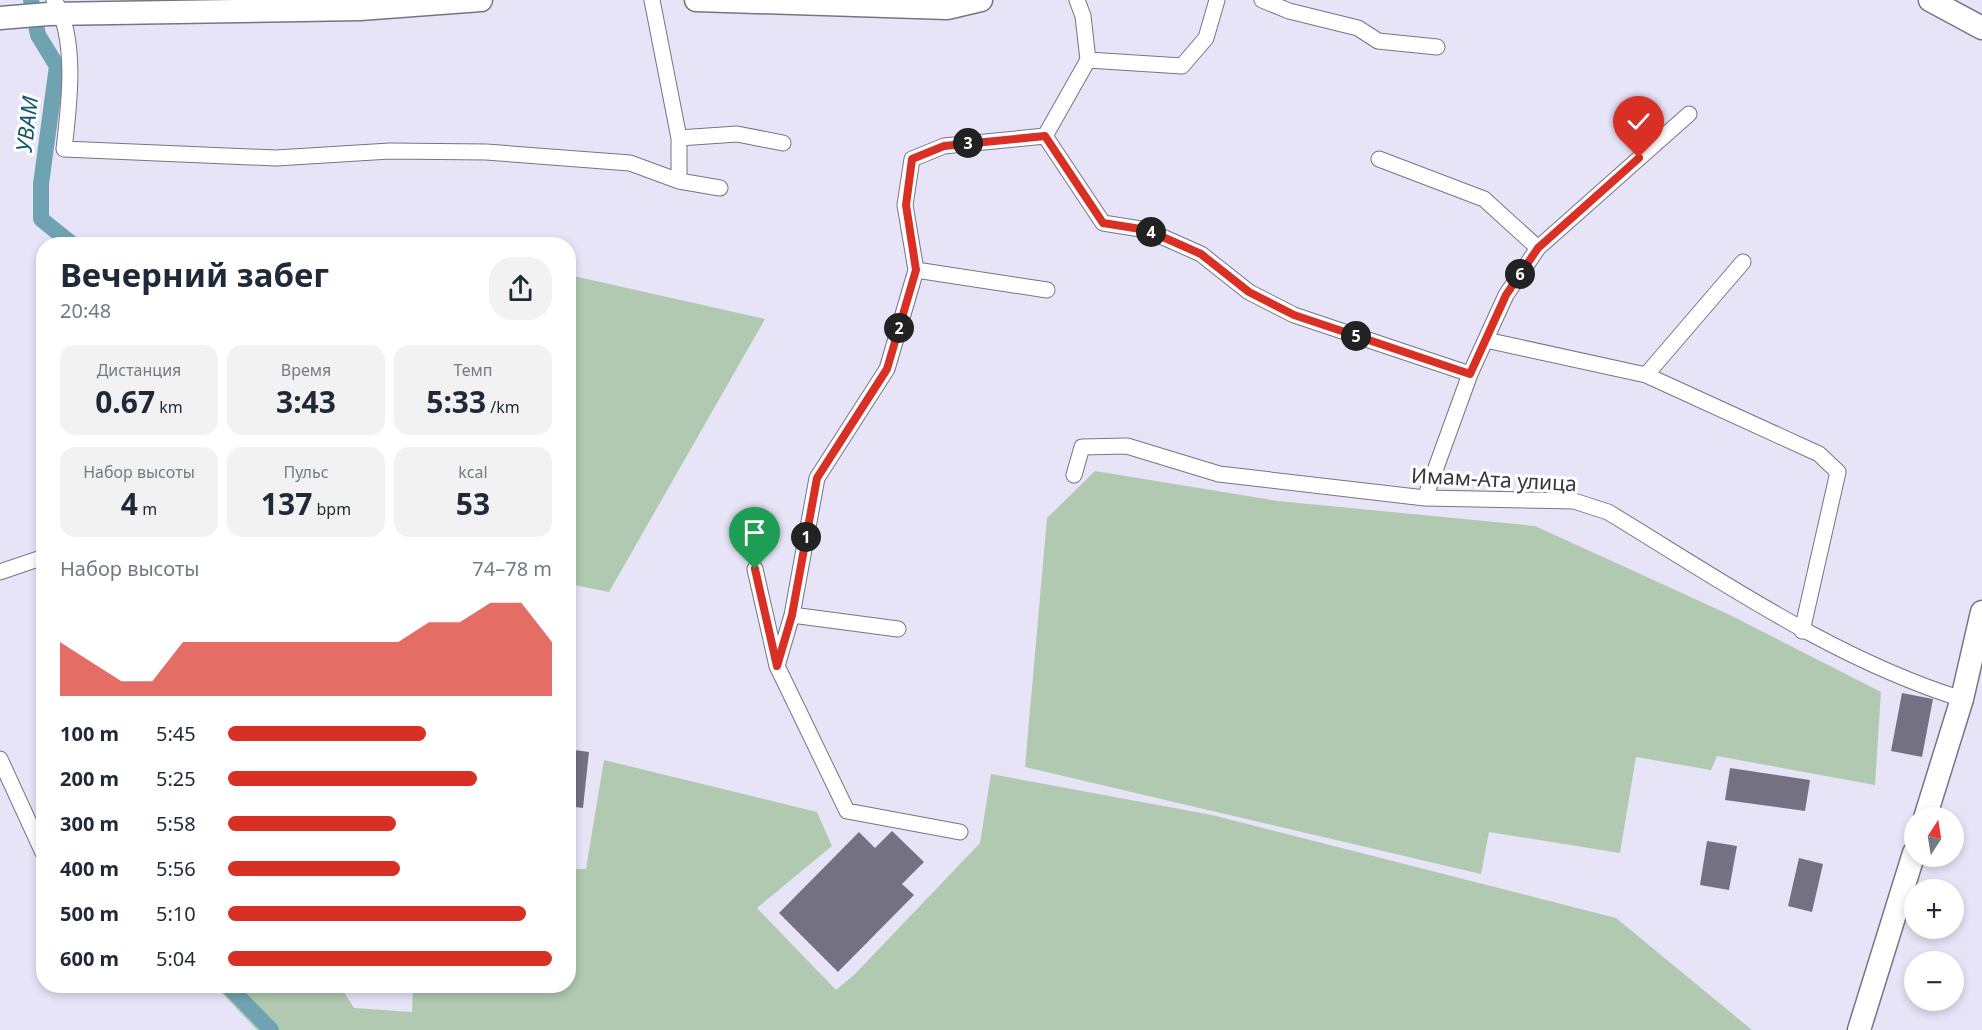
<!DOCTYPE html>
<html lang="ru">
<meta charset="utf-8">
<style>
body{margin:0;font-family:"Noto Sans",sans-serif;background:#f2f2f3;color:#1f2937;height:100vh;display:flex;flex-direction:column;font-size:22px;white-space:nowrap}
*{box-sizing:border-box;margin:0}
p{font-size:20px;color:#747a83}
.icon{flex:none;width:33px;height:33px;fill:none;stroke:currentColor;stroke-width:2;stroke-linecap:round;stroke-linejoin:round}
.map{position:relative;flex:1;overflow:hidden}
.details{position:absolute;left:36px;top:237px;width:540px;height:756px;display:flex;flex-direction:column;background:#fff;border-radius:24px;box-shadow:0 3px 9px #0003}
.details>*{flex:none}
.needle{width:39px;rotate:12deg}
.fabs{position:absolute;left:1904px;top:807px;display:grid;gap:12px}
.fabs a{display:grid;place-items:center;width:60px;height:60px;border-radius:50%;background:#fff;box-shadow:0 3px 9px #0003;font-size:30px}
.pin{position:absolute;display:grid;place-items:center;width:51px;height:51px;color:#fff;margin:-62px -26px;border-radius:50% 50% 50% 0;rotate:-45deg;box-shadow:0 0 6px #0007}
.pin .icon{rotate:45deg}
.km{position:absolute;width:30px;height:30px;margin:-15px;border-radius:50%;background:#222;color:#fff;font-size:16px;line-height:30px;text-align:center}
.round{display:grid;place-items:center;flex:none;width:63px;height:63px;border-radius:24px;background:#f2f2f3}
.head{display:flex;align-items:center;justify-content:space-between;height:102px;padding:0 24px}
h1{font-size:33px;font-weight:700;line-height:45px}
.figures{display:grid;grid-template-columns:repeat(3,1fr);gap:9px;height:102px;padding:6px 24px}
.figures div{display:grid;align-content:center;border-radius:15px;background:#f2f2f3;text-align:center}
.figures b{font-size:30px;font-weight:700}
.figures small{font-size:16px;font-weight:400}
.figures p{font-size:16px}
.chart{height:168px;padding:12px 24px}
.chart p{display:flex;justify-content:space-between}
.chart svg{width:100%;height:108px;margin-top:6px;fill:#d93025;opacity:.7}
ul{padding:0 24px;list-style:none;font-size:20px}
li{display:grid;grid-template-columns:96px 72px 1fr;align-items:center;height:45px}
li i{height:15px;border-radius:8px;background:#d93025}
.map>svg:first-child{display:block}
.green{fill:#b1c9b0}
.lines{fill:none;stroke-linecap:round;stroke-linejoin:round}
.canal{stroke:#70a3b1;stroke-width:16}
.building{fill:#747183}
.street-casing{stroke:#777486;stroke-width:17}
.secondary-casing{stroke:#777486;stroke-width:25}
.street{stroke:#fff;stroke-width:15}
.secondary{stroke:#fff;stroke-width:22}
.route-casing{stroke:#fff;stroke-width:12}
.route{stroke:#d93025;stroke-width:8}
.labels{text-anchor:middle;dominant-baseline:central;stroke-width:6;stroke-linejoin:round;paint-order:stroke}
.street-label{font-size:21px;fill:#36353d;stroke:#fff}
.water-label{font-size:22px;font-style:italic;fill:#135869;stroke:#fff}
</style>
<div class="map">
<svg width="1982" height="1030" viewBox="0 0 1982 1030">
<rect width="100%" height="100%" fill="#e7e4f8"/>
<path class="green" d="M569 275 765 319 609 592 569 584Z
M1095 471 1278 501 1535 526 1730 615 1881 692 1875 785 1717 756 1711 770 1636 757 1620 853 1489 832 1481 874 1025 767 1047 518Z
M604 760 817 812 832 846 757 908 836 990 855 974 980 843 991 774 1212 815 1616 918 1752 1030H257L215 986H340L354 1008 412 1012 413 986H568L569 869H586Z"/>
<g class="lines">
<path class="canal" d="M31 0 38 35 57 66 41 184V219L72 244
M228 986 271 1030"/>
</g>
<path class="building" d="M1902 693 1933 699 1922 757 1891 751Z
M568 749 589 752 583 808 568 806Z
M1730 768 1810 780 1805 811 1725 800Z
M892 831 924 862 902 884 914 895 838 972 779 913 859 832 875 848Z
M1707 841 1737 846 1729 890 1700 885Z
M1799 858 1823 864 1812 912 1788 906Z"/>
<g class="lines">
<defs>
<path id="street" d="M54 0C78 37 69 107 64 149L276 158 390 151 486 152 630 163 679 181 720 188
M652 0 679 138V181
M1262 0 1289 11 1358 28 1378 41 1437 47
M1088 60 1182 66 1206 38 1217 0
M1045 136 1103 223 1147 230 1201 254 1249 292 1294 315 1470 374
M679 138 737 134 783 143
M1379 159 1484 199 1538 248
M916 270 1047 290
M1486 340 1646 375 1819 454 1838 472 1802 631
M1646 375 1743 262
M1074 475 1082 447 1127 446 1219 474 1425 498 1574 501 1608 512C1722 581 1834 659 1962 699
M1425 498 1470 374 1506 295 1538 248 1689 114
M755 569 777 666 847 811 960 832
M0 572 44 557
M792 615 898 629
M777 666 792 615 817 478 887 369 916 270 905 205 912 159 944 146 1045 136 1088 60 1083 16 1077 0
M0 759 44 855"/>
<path id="secondary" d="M696 0 947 8 981 0
M1930 0 1982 28
M0 18 48 14 360 9 481 0
M1925 818 1962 699 1982 612
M1859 1030 1914 853"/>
</defs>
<use href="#street" class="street-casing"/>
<use href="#secondary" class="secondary-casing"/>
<use href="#street" class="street"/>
<use href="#secondary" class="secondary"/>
</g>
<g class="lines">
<defs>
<path id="route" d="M755 569 777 666 792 615 817 478 887 369 916 270 906 205 912 159 944 146 1045 136 1103 223 1147 230 1201 254 1249 292 1294 315 1470 374 1506 295 1538 248 1639 158"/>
</defs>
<use href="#route" class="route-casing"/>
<use href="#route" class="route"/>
</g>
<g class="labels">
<g class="street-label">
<text transform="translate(1494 479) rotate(3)">Имам-Ата улица</text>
</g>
<g class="water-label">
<text transform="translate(26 124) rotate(-83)">УВАМ</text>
</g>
</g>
</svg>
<div class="fabs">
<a><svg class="needle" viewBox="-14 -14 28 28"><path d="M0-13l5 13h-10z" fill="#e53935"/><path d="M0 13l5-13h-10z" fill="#747a83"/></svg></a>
<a>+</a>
<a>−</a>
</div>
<div class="pin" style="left:755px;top:569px;background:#1e9e55"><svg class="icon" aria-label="arrive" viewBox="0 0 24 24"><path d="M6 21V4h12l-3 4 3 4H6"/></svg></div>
<div class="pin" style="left:1639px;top:158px;background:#d93025"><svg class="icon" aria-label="check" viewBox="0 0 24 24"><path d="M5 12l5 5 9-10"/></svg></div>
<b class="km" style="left:806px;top:537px">1</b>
<b class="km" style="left:899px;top:328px">2</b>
<b class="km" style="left:968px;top:143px">3</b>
<b class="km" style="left:1151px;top:232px">4</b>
<b class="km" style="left:1356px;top:336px">5</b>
<b class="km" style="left:1520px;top:274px">6</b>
<section class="details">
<div class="head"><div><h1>Вечерний забег</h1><p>20:48</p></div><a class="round"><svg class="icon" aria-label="share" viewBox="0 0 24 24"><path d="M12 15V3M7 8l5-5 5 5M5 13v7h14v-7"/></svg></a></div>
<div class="figures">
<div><p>Дистанция</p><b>0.67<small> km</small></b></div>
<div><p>Время</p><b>3:43</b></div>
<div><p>Темп</p><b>5:33<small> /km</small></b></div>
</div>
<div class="figures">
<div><p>Набор высоты</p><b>4<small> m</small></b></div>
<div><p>Пульс</p><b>137<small> bpm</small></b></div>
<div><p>kcal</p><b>53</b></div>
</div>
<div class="chart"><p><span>Набор высоты</span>74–78 m</p>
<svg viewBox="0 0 160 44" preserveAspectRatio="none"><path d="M0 44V22L10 30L20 38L30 38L40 22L50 22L60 22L70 22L80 22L90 22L100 22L110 22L120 14L130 14L140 6L150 6L160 22V44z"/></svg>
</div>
<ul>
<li><b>100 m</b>5:45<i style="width:61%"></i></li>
<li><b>200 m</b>5:25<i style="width:77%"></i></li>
<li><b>300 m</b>5:58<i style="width:52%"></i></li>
<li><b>400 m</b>5:56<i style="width:53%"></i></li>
<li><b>500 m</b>5:10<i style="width:92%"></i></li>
<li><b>600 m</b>5:04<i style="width:100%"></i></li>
</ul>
</section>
</div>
